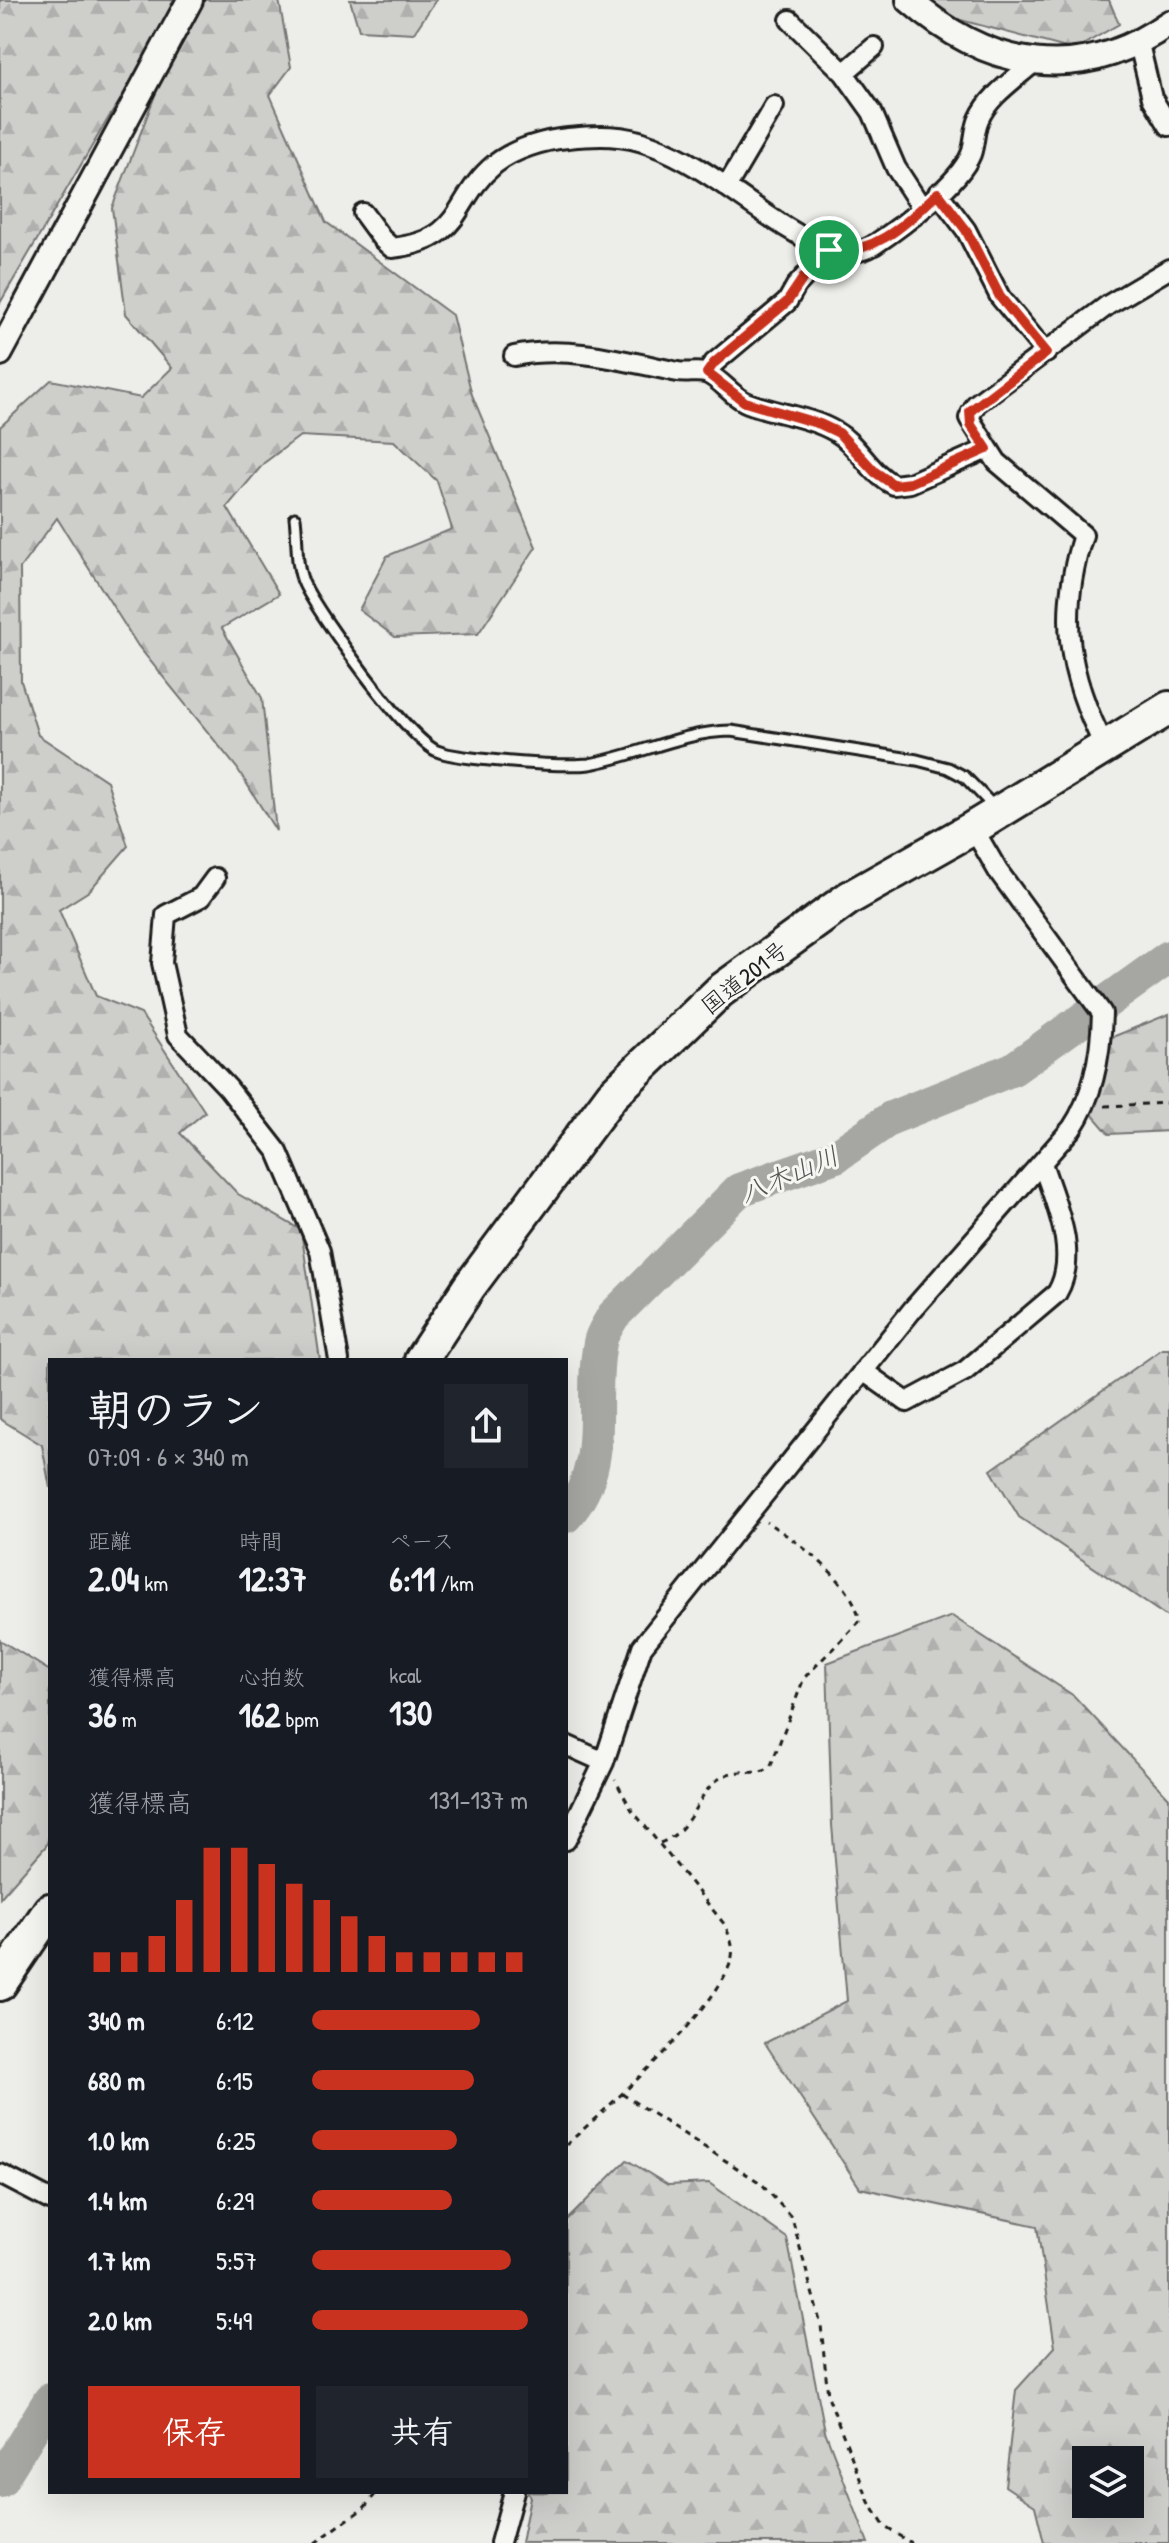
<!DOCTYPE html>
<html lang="ja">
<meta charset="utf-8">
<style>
body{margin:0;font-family:"Patrick Hand","Klee One",sans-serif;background:#20242c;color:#f1f3f6;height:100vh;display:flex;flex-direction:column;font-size:30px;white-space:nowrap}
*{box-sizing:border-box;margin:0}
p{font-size:26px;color:#9ea1a6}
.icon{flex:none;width:44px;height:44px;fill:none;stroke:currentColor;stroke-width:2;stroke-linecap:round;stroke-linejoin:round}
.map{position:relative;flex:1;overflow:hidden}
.details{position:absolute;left:48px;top:1358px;width:520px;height:1136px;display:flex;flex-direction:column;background:#171b24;border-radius:0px;box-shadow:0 8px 32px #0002}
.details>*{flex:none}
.fabs{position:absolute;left:1072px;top:2446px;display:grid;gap:16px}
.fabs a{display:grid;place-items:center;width:72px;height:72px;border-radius:0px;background:#171b24;box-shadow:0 8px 32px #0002;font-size:40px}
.pin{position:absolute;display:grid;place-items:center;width:68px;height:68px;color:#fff;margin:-34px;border:4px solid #fff;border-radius:50%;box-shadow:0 2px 8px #0007}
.round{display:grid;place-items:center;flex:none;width:84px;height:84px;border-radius:0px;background:#20242c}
.overview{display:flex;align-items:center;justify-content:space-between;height:136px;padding:0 40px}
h1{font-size:44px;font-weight:700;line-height:60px}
.metrics{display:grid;grid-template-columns:repeat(3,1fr);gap:12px;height:136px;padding:8px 40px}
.metrics div{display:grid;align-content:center}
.metrics b{font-size:34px;font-weight:700}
.metrics small{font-size:22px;font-weight:400}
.metrics p{font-size:22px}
.chart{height:224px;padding:16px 40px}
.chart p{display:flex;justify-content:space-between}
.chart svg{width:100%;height:144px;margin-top:8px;stroke:#c8321e;stroke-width:6}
.action{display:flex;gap:16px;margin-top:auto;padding:16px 40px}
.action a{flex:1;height:92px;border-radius:0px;background:#c8321e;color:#fff;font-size:32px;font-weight:700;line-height:92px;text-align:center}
.action a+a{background:#20242c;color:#f1f3f6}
ul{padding:0 40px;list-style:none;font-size:26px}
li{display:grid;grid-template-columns:128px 96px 1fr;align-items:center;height:60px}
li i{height:20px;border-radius:10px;background:#c8321e}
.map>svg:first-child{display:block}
.forest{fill:url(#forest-firs);stroke:#757574;stroke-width:2;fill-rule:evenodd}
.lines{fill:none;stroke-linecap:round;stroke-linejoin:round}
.river{stroke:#a6a6a3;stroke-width:34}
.lane-casing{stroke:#1c1c1c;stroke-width:15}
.street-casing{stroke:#1c1c1c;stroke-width:24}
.secondary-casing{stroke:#1c1c1c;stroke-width:30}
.highway-casing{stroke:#1c1c1c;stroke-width:38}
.path{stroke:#1c1c1c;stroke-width:3;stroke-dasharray:6 6;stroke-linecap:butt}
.lane{stroke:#f6f6f2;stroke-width:9}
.street{stroke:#f6f6f2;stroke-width:18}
.secondary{stroke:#f6f6f2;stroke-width:24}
.highway{stroke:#f6f6f2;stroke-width:32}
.route-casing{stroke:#fff;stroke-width:16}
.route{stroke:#c8321e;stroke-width:10}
.labels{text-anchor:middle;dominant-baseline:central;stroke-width:6;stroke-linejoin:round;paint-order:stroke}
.street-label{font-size:24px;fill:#1c1c1c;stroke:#f6f6f2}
.water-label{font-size:26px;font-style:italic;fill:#535352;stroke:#f6f6f2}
</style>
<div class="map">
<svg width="1169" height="2543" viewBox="0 0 1169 2543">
<defs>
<pattern id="forest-firs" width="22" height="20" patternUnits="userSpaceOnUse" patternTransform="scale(2)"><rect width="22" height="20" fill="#cececb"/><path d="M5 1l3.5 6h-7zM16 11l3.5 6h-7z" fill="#b0b0ae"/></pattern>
</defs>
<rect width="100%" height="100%" fill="#edede9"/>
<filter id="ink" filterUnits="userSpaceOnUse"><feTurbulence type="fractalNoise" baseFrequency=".0125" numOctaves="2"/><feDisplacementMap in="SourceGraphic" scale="16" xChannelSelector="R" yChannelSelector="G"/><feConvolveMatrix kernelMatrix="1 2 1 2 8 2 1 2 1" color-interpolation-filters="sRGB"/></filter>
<g filter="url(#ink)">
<path class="forest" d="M0 0H178L176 18 109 117 0 303Z
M204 0H279L291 67 270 95 326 222 452 315 472 395 536 547 478 634 395 637 359 610 387 556 452 529 437 481 394 441 300 436 264 463 227 507 279 594 222 628 262 698 276 831 237 768 138 646 57 518 20 568 21 681 38 735 107 781 128 846 89 891 59 910 96 996 141 1014 205 1112 180 1133 238 1194 301 1230 320 1360H50V1488L42 1445 0 1419V427L51 380 141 398 172 368 126 314 112 208 165 69Z
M350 0H436L414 33 359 30Z
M923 0H1109L1119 24 1074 50 953 18Z
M1169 1014V1131L1109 1134 1091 1113 1100 1042Z
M1162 1349H1169V1618L1019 1517 991 1470Z
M952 1616 1074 1696 1169 1798V2543H1044L1035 2506 1005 2486 1016 2390 1055 2347 1037 2226 860 2188 765 2043 847 2001 832 1825 827 1663ZM1086 2460H1130V2504H1086Z
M0 1640 50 1671V1834L46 1846 0 1898Z
M627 2160 668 2185 709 2183 787 2238 825 2431 868 2543H521L530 2497 527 2492H566V2221Z"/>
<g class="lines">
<path class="river" d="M566 1516C612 1464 588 1404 600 1343 601 1334 609 1324 613 1316L739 1190 836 1156 891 1118 1013 1069 1169 957
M0 2481 50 2400"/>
<defs>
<path id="lane" d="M295 518C298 540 295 564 304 584 320 617 406 737 437 751 459 760 564 767 589 764 638 756 680 732 731 731L917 760 948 768 965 777 996 809"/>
<path id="street" d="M790 20 844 73 872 112 896 168 922 208
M1139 44 1152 98 1169 126
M844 73 874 47
M727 186 774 106
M938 193 966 230 1000 297 1046 353
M363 213 382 239 392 248C466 240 451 200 495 164 514 149 544 140 568 138 597 135 624 134 651 145 715 168 766 224 828 249 843 255 861 253 874 245 902 226 959 184 971 154 975 143 974 130 979 119 989 96 1014 80 1033 63
M514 356C569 345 625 361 678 372 687 374 700 370 708 374 723 381 732 397 748 403 777 414 809 416 836 432 859 445 869 473 894 485L910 483 987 449
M707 373 714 363 787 302 796 286 829 250
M1105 747C1067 673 1058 615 1083 535L997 462 969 418 976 404 1108 305 1169 269
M215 878 201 897 166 915 162 963 178 1035 228 1088 278 1152 320 1251 339 1360
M863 1371 907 1402 965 1371 1057 1293C1080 1254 1055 1203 1042 1163
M566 1745 604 1762
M566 1840 604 1762 642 1647 913 1309 1072 1128C1094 1095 1101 1052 1102 1013L998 871 973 828
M0 2174 50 2200
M500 2543 514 2492"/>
<path id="secondary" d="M909 0C989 70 1080 86 1169 23
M0 353 190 0"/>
<path id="highway" d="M421 1360 469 1287 612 1095 720 991 849 898 973 828 1169 708
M0 1984 50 1910"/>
</defs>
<use href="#lane" class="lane-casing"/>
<use href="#street" class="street-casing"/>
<use href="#secondary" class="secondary-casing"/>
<use href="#highway" class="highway-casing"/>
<path class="path" d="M1105 1106 1169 1103
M660 1843C697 1829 695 1788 726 1775 740 1768 757 1777 770 1768L804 1678 859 1622C859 1586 795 1539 766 1522
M622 2094 762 2184 792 2218 821 2325 828 2396 869 2502 885 2527 911 2543
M566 2145C609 2106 714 2014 731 1961 735 1947 730 1938 725 1925L632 1810 615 1780
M315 2543 364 2508 377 2492"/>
<use href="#lane" class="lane"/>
<use href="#street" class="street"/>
<use href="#secondary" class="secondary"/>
<use href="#highway" class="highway"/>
</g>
</g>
<g class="lines" filter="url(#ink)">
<defs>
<path id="route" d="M938 193 966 230 1000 297 1046 353 970 411 971 425 987 449 910 483 894 485 875 472 839 433 820 424 745 402 707 373 714 363 787 302 810 268 829 250C875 256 906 223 938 193Z"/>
</defs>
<use href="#route" class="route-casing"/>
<use href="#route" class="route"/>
</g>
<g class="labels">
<g class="street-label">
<text transform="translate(744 977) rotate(-38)">国道201号</text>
</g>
<g class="water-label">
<text transform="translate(789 1174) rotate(-23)">八木山川</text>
</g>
</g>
</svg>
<div class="fabs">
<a><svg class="icon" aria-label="layers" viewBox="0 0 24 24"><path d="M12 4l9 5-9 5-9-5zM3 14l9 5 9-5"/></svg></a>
</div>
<div class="pin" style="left:829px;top:250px;background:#1e9e55"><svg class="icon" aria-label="arrive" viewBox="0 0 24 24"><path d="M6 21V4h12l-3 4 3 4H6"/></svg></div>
<section class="details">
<div class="overview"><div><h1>朝のラン</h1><p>07:09 · 6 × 340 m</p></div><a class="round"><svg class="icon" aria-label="share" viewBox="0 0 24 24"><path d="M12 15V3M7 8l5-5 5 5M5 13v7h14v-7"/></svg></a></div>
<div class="metrics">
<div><p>距離</p><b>2.04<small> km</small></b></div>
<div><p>時間</p><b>12:37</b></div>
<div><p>ペース</p><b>6:11<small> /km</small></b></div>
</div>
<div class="metrics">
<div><p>獲得標高</p><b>36<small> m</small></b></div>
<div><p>心拍数</p><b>162<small> bpm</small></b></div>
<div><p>kcal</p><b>130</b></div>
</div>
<div class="chart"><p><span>獲得標高</span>131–137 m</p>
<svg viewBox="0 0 160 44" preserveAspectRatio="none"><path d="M5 44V38M15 44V38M25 44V33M35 44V22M45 44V6M55 44V6M65 44V11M75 44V17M85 44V22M95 44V27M105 44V33M115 44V38M125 44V38M135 44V38M145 44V38M155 44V38"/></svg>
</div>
<ul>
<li><b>340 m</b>6:12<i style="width:78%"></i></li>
<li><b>680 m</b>6:15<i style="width:75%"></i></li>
<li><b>1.0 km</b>6:25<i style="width:67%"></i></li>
<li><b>1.4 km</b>6:29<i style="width:65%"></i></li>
<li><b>1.7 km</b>5:57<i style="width:92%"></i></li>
<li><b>2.0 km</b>5:49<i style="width:100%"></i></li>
</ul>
<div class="action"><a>保存</a><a>共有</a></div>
</section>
</div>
